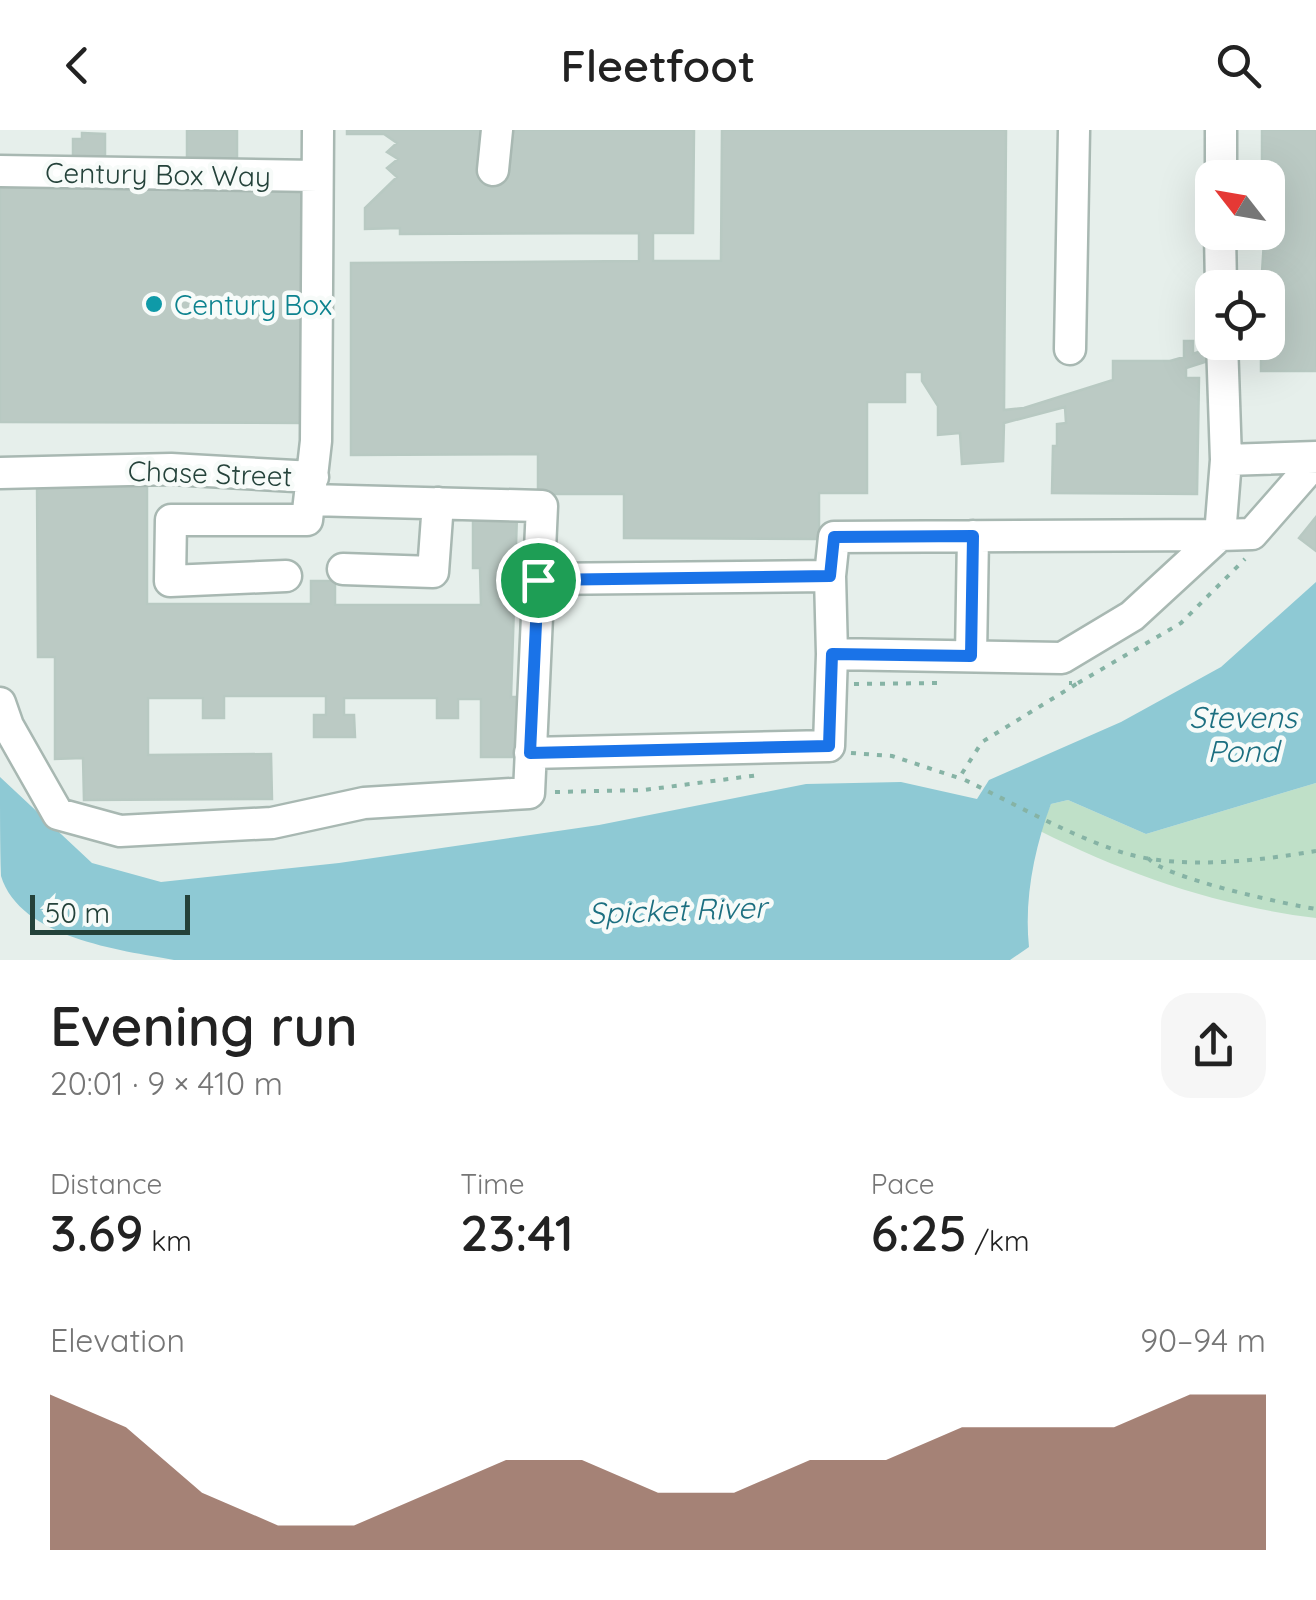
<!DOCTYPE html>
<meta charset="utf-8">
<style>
body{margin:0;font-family:Quicksand,sans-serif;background:#f6f6f6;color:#222;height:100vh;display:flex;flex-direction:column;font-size:38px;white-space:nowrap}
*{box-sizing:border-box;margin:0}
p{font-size:32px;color:#767676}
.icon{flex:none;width:55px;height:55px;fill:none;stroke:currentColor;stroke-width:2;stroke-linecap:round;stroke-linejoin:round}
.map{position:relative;height:830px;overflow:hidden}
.panel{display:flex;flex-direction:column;background:#fff;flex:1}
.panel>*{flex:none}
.needle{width:65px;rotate:301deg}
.tools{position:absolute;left:1195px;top:30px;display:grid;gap:20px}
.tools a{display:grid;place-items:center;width:90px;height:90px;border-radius:20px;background:#fff;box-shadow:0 10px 40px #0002;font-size:50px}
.scale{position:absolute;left:30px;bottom:25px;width:160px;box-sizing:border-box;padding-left:10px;border:5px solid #24423a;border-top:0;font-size:28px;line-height:35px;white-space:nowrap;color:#24423a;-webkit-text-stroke:8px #f7fbf9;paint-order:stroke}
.pin{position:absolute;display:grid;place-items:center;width:85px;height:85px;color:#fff;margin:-42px;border:5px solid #fff;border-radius:50%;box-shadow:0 2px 10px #0007}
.round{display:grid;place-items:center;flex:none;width:105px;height:105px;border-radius:30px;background:#f6f6f6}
.summary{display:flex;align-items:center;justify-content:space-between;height:170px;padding:0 50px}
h1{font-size:55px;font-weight:600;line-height:75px}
.metrics{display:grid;grid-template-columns:repeat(3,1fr);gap:15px;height:170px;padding:10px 50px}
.metrics div{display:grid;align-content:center}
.metrics b{font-size:50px;font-weight:600}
.metrics small{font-size:28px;font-weight:400}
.metrics p{font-size:28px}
.chart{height:280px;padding:20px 50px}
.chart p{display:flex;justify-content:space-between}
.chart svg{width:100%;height:180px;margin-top:10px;fill:#804e3d;opacity:.7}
header{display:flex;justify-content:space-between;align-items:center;height:130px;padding:0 50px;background:#fff;font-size:45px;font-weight:600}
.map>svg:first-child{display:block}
.green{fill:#bfe0c8}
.water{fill:#8ec9d4}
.building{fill:#bbcac4;stroke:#b8c9c2;stroke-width:2.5}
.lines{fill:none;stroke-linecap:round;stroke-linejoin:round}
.minor-casing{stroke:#a8b8b2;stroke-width:35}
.path{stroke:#86b3a5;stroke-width:4;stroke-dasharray:5 8;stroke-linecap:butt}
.minor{stroke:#fff;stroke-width:30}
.route-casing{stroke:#fff;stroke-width:20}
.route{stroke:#1a73e8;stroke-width:12}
.culture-dot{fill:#0f9aa8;stroke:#f7fbf9;stroke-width:4}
.labels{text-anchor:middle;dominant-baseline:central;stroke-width:9;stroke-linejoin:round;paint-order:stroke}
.street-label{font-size:28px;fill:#24423a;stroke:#f7fbf9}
.culture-label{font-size:28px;fill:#0d838f;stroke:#f7fbf9;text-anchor:start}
.water-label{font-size:30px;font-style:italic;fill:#1c6f80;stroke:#f7fbf9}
</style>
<header><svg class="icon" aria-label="back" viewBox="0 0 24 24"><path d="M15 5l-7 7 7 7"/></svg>Fleetfoot<svg class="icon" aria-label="search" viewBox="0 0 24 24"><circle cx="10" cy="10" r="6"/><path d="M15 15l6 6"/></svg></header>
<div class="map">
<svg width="1316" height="830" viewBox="0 0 1316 830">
<rect width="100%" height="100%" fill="#e6efeb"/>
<path class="green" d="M1316 653V788C1218 776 1128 745 1040 701L1051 674 1068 670 1146 704Z"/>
<path class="water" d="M1316 452V653L1146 704 1068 670 1051 674C1034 719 1024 770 1029 817L1010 830H174C120 820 20 808 1 746 0 718 0 677 0 647L92 733 161 752 339 733 599 695 806 654 901 652 977 669 989 650 1121 592 1221 537Z"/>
<path class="building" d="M187 0H237V28H187Z
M347 0H694L693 103H653V131H721L722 0H1006L1004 280 1024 278 1113 250V231H1170L1184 227V211H1193V224L1225 212H1268V158H1261L1268 48H1262V0H1316V241H1261V214L1186 238V248H1199L1197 364 1052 363 1053 316H1057V294L1066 293 1065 277 1004 293 1003 331 962 334 960 303 938 305V276L922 251V242H905V272H867V363H819V409L624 408V364H538V324L351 325V133L639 131V103L400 104V98L365 99V78L397 47 387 38 398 29 387 22 397 13 384 4H347Z
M82 3 105 4V27L73 26V9H82Z
M311 53 304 293 0 292V57Z
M37 351H147V474H311V451H335V475H481L480 438H473V385H517L511 567H527V627H481V569H458V588H437V568H344V585H354L355 607H314V585H326V566H224V588H203V568H148V625L271 624 272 669 84 670 83 628 55 629V527H38Z
M1316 387V421L1299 408Z"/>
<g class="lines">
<defs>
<path id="minor" d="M493 40 497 0
M0 41 317 46
M1221 48V0
M1220 102 1221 158
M1222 212 1226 330
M1070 219 1074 0
M1316 327 1226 330 1220 405 1252 404 1316 331
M0 343 171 339 313 347
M343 439 433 442 438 373
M286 446 170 451 171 390H307L316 311 318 0
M830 446 832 524
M971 526 973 406
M0 573 8 596 58 684 120 701 272 693 364 673 529 663 542 376 310 370
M530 623 829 616 832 524 1062 528 1132 486 1220 405 834 407 830 446 539 449"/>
</defs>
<use href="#minor" class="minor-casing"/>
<path class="path" d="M1078 553 1181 493 1245 429
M854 554 940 553
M851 623 892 626 959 648 982 612 1078 553H1069
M965 650C1015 674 1065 703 1118 721 1177 741 1256 731 1316 721
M555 662 644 660 759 645
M1148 728C1164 748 1285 774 1316 779"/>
<use href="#minor" class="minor"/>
</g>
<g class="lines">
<defs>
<path id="route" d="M973 406 971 526 832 524 829 616 530 623 538 450 830 446 834 407Z"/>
</defs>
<use href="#route" class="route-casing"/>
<use href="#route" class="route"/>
</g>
<circle class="culture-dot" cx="154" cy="174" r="10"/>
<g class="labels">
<g class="street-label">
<text transform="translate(158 44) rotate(1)">Century Box Way</text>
<text transform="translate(210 343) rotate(2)">Chase Street</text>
</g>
<g class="culture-label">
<text x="174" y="174">Century Box</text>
</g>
<g class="water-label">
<text x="1243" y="587">Stevens<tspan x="1243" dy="34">Pond</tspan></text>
<text transform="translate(677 780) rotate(-2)">Spicket River</text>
</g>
</g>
</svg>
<div class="tools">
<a><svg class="needle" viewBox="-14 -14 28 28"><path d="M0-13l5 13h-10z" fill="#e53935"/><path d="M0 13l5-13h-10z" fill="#767676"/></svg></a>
<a><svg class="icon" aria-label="locate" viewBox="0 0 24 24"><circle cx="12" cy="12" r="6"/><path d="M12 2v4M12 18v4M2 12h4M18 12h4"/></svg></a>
</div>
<div class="scale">50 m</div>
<div class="pin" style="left:538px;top:450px;background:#1e9e55"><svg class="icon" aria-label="arrive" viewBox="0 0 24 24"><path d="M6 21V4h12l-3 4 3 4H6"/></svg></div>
</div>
<section class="panel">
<div class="summary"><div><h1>Evening run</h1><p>20:01 · 9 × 410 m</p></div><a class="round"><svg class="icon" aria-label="share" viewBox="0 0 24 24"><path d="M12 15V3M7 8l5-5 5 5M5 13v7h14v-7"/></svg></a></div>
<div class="metrics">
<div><p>Distance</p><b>3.69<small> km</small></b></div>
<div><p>Time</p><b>23:41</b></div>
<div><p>Pace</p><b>6:25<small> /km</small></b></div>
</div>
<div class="chart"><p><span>Elevation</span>90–94 m</p>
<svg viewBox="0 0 160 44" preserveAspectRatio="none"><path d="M0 44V6L10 14L20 30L30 38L40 38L50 30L60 22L70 22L80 30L90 30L100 22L110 22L120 14L130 14L140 14L150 6L160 6V44z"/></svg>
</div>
</section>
